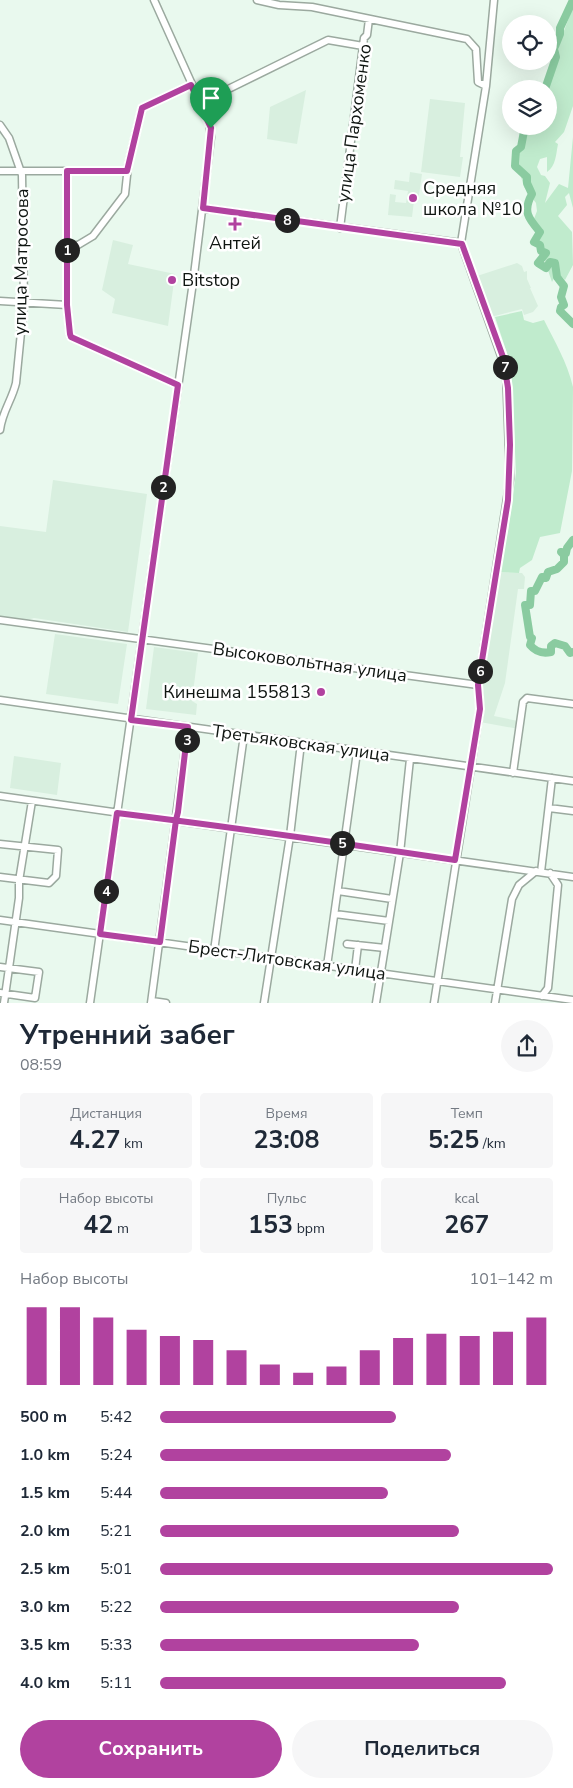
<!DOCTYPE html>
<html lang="ru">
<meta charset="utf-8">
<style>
body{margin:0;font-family:"Nunito Sans",sans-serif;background:#f6f6f7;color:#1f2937;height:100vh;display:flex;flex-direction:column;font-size:19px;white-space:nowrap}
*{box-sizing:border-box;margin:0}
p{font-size:16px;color:#747a83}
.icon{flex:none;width:28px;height:28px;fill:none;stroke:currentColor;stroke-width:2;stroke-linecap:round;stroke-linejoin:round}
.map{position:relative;height:1003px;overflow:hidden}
.side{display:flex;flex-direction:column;background:#fff;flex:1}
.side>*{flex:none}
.controls{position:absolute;left:502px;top:15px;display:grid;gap:10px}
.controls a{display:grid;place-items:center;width:55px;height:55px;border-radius:50%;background:#fff;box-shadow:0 5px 20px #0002;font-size:25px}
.pin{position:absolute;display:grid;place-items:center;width:42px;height:42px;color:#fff;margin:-51px -21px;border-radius:50% 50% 50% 0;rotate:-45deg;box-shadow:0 0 5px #0007}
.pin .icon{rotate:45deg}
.km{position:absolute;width:25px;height:25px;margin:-12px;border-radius:50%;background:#222;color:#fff;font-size:14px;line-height:25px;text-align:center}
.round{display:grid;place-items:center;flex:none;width:52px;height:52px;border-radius:26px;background:#f6f6f7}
.headline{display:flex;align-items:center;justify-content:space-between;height:85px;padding:0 20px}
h1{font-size:28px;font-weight:700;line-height:38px}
.metrics{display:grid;grid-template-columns:repeat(3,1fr);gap:8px;height:85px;padding:5px 20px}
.metrics div{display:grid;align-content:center;border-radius:5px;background:#f6f6f7;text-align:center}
.metrics b{font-size:25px;font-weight:700}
.metrics small{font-size:14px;font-weight:400}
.metrics p{font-size:14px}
.chart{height:140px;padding:10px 20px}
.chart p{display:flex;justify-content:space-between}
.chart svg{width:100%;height:90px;margin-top:5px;stroke:#b1429f;stroke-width:6}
.cta{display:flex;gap:10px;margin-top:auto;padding:10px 20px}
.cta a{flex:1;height:58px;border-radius:30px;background:#b1429f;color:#fff;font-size:20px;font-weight:700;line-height:58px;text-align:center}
.cta a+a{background:#f6f6f7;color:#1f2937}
ul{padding:0 20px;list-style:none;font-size:16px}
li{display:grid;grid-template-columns:80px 60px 1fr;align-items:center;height:38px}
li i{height:12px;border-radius:6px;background:#b1429f}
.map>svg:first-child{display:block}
.built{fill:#d8efdf}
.green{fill:#c0ebcd}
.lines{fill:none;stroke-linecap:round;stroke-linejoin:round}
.river{stroke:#8acba0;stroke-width:8}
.minor-casing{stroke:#9ba99f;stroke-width:9}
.minor{stroke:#fff;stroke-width:6}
.route-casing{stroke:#fff;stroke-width:10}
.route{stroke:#b1429f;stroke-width:6}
.poi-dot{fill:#b1429f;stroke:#fff;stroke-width:2}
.labels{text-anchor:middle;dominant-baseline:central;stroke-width:5;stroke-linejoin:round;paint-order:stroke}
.street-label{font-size:18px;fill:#0f1511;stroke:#fff}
.poi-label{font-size:18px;fill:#0f1511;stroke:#fff;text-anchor:start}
</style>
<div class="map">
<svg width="573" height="1003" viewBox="0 0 573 1003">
<rect width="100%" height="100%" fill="#e9f9ee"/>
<path class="built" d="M306 90 297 144 267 139 270 107Z
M430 99 465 103 460 157H463L460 177 421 172Z
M410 172 422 174 418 202 414 201 412 217 388 215 390 194 396 195 395 202 406 203 408 191 394 189 395 180 409 182Z
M113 240 133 245 128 264 175 274 168 326 112 313 115 299 102 290Z
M517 263 522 266 524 272 527 271V279L531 288H530L538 306 533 312 524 315 522 309 491 317 477 276Z
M53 480 147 494 128 632 34 618 27 620 0 617V526L46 532Z
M498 572 522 573 525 577 524 589H518L505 683 494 716 518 721 519 729 480 722V685Z
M55 634 127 644 118 704 46 694Z
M154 647 198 653 192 701 197 704 196 715 146 709Z
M14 756 61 763 57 795 10 788Z"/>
<path class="green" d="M573 7V106L564 132 555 142 558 144C556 154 556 166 547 172V157L540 159 537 167 541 175 545 176 550 183 545 203 559 184 568 188 573 137V208L569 193 565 197 567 205 558 216 572 232 573 265 565 280 557 272 552 282 532 224 537 211 536 203 524 187 519 170 520 148 530 126H549L547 89 562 36Z
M522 311 524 320 533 323 544 320C555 342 567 362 573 387L572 471 560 533 540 537 532 560 520 568 519 573 499 572 508 531 516 473 511 365 495 317Z"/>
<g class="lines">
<path class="river" d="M545 89 556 57 554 49 560 34V28L573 0
M525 126 521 147 516 151 515 166 527 177V183L532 194C522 212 529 219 540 232L534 242 540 245 541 251 546 253 538 263 546 268 550 262 555 263 557 277 564 286 561 297 564 305 561 307 560 311 573 324
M573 540 567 548 566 553 561 552 564 555V562L557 569 548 572 546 578 542 577 535 591H531L530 605H525L530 637 532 638 530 645C535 651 542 654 551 652V646L555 643 565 646 570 653 573 652"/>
<defs>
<path id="minor" d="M257 0 279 5 312 7 467 39 476 49 478 82 486 86
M200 103 328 40 363 46
M0 125 9 138 22 175 24 302 16 383C12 400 2 412 0 430
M0 171H127
M67 171V305L70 334 71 337 178 385
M203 208 461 243
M340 228 364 38 367 35 369 19
M67 245H78L93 236 125 194 128 166 142 108 191 85
M0 301 67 305
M0 620 478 685
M0 700 573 781
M513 773 523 702 527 698 573 704
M0 796 573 877
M549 808 573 811
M0 844 58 850 56 876 49 883 0 877
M541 872 552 778
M338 891 392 899
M335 914 389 921
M0 920 573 1000
M347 944 385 948
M214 951 244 735
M327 966 357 752
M0 967 39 972 35 998 0 993
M355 970 358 945
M542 996 548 988 558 885 550 873
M152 1001 166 1003
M4 1003 19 898V881L32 801
M90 1003 194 275 211 137 209 122 154 0
M151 1003 188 727
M264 1003 290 836 301 743
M376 1003 400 853 410 759
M434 1003 480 709 478 685 510 479 506 370 461 243 486 86 494 0
M495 1003 512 899 519 885 536 871"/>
</defs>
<use href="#minor" class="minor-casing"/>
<use href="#minor" class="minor"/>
</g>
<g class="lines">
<defs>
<path id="route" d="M211 128 191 85 142 108 127 171H67V305L70 334 71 337 178 385 131 720 188 727 178 812 176 820 160 942 100 934 117 813C230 827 343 843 455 860L480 709 478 685 508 500 510 445 508 388 503 357 462 244 203 208 211 128"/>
</defs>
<use href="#route" class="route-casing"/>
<use href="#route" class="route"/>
</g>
<g class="poi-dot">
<circle cx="413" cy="198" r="5"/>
<path d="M232.5 216.5h5v5h5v5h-5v5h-5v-5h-5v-5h5z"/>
<circle cx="172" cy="280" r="5"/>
<circle cx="321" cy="692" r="5"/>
</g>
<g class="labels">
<g class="street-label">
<text transform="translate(354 123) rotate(-82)">улица Пархоменко</text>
<text transform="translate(21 262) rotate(-89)">улица Матросова</text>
<text transform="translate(310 662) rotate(8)">Высоковольтная улица</text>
<text transform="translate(301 743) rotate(8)">Третьяковская улица</text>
<text transform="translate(287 960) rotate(8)">Брест-Литовская улица</text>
</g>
<g class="poi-label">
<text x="423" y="188">Средняя<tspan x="423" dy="21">школа №10</tspan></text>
<text x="235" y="243" text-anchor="middle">Антей</text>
<text x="182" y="280">Bitstop</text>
<text x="311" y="692" text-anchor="end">Кинешма 155813</text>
</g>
</g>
</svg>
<div class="controls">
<a><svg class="icon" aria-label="locate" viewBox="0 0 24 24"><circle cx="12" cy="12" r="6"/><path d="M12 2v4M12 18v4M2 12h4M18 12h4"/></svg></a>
<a><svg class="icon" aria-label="layers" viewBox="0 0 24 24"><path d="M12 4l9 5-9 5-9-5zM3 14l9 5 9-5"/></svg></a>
</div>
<div class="pin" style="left:211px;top:128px;background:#1e9e55"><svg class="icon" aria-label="arrive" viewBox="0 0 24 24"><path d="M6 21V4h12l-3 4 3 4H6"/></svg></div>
<b class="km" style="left:67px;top:250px">1</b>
<b class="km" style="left:163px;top:487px">2</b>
<b class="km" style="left:187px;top:740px">3</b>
<b class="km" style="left:106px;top:891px">4</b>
<b class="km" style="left:342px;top:843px">5</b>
<b class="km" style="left:480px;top:671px">6</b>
<b class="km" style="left:505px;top:367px">7</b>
<b class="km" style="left:287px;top:220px">8</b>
</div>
<section class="side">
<div class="headline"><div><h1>Утренний забег</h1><p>08:59</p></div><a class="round"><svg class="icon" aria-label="share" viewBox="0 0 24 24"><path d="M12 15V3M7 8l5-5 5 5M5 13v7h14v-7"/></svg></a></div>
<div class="metrics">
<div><p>Дистанция</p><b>4.27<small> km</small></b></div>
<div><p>Время</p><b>23:08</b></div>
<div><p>Темп</p><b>5:25<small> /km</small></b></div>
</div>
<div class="metrics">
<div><p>Набор высоты</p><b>42<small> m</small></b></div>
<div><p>Пульс</p><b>153<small> bpm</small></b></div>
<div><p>kcal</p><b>267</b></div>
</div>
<div class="chart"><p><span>Набор высоты</span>101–142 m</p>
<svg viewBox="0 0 160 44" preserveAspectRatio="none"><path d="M5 44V6M15 44V6M25 44V11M35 44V17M45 44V20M55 44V22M65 44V27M75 44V34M85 44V38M95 44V35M105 44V27M115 44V21M125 44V19M135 44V20M145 44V18M155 44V11"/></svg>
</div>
<ul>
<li><b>500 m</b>5:42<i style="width:60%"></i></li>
<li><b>1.0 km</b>5:24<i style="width:74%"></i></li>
<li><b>1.5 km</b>5:44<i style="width:58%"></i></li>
<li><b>2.0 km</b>5:21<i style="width:76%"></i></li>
<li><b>2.5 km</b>5:01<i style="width:100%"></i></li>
<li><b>3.0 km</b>5:22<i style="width:76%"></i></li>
<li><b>3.5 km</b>5:33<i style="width:66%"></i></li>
<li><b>4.0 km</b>5:11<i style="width:88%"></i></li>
</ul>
<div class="cta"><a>Сохранить</a><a>Поделиться</a></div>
</section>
